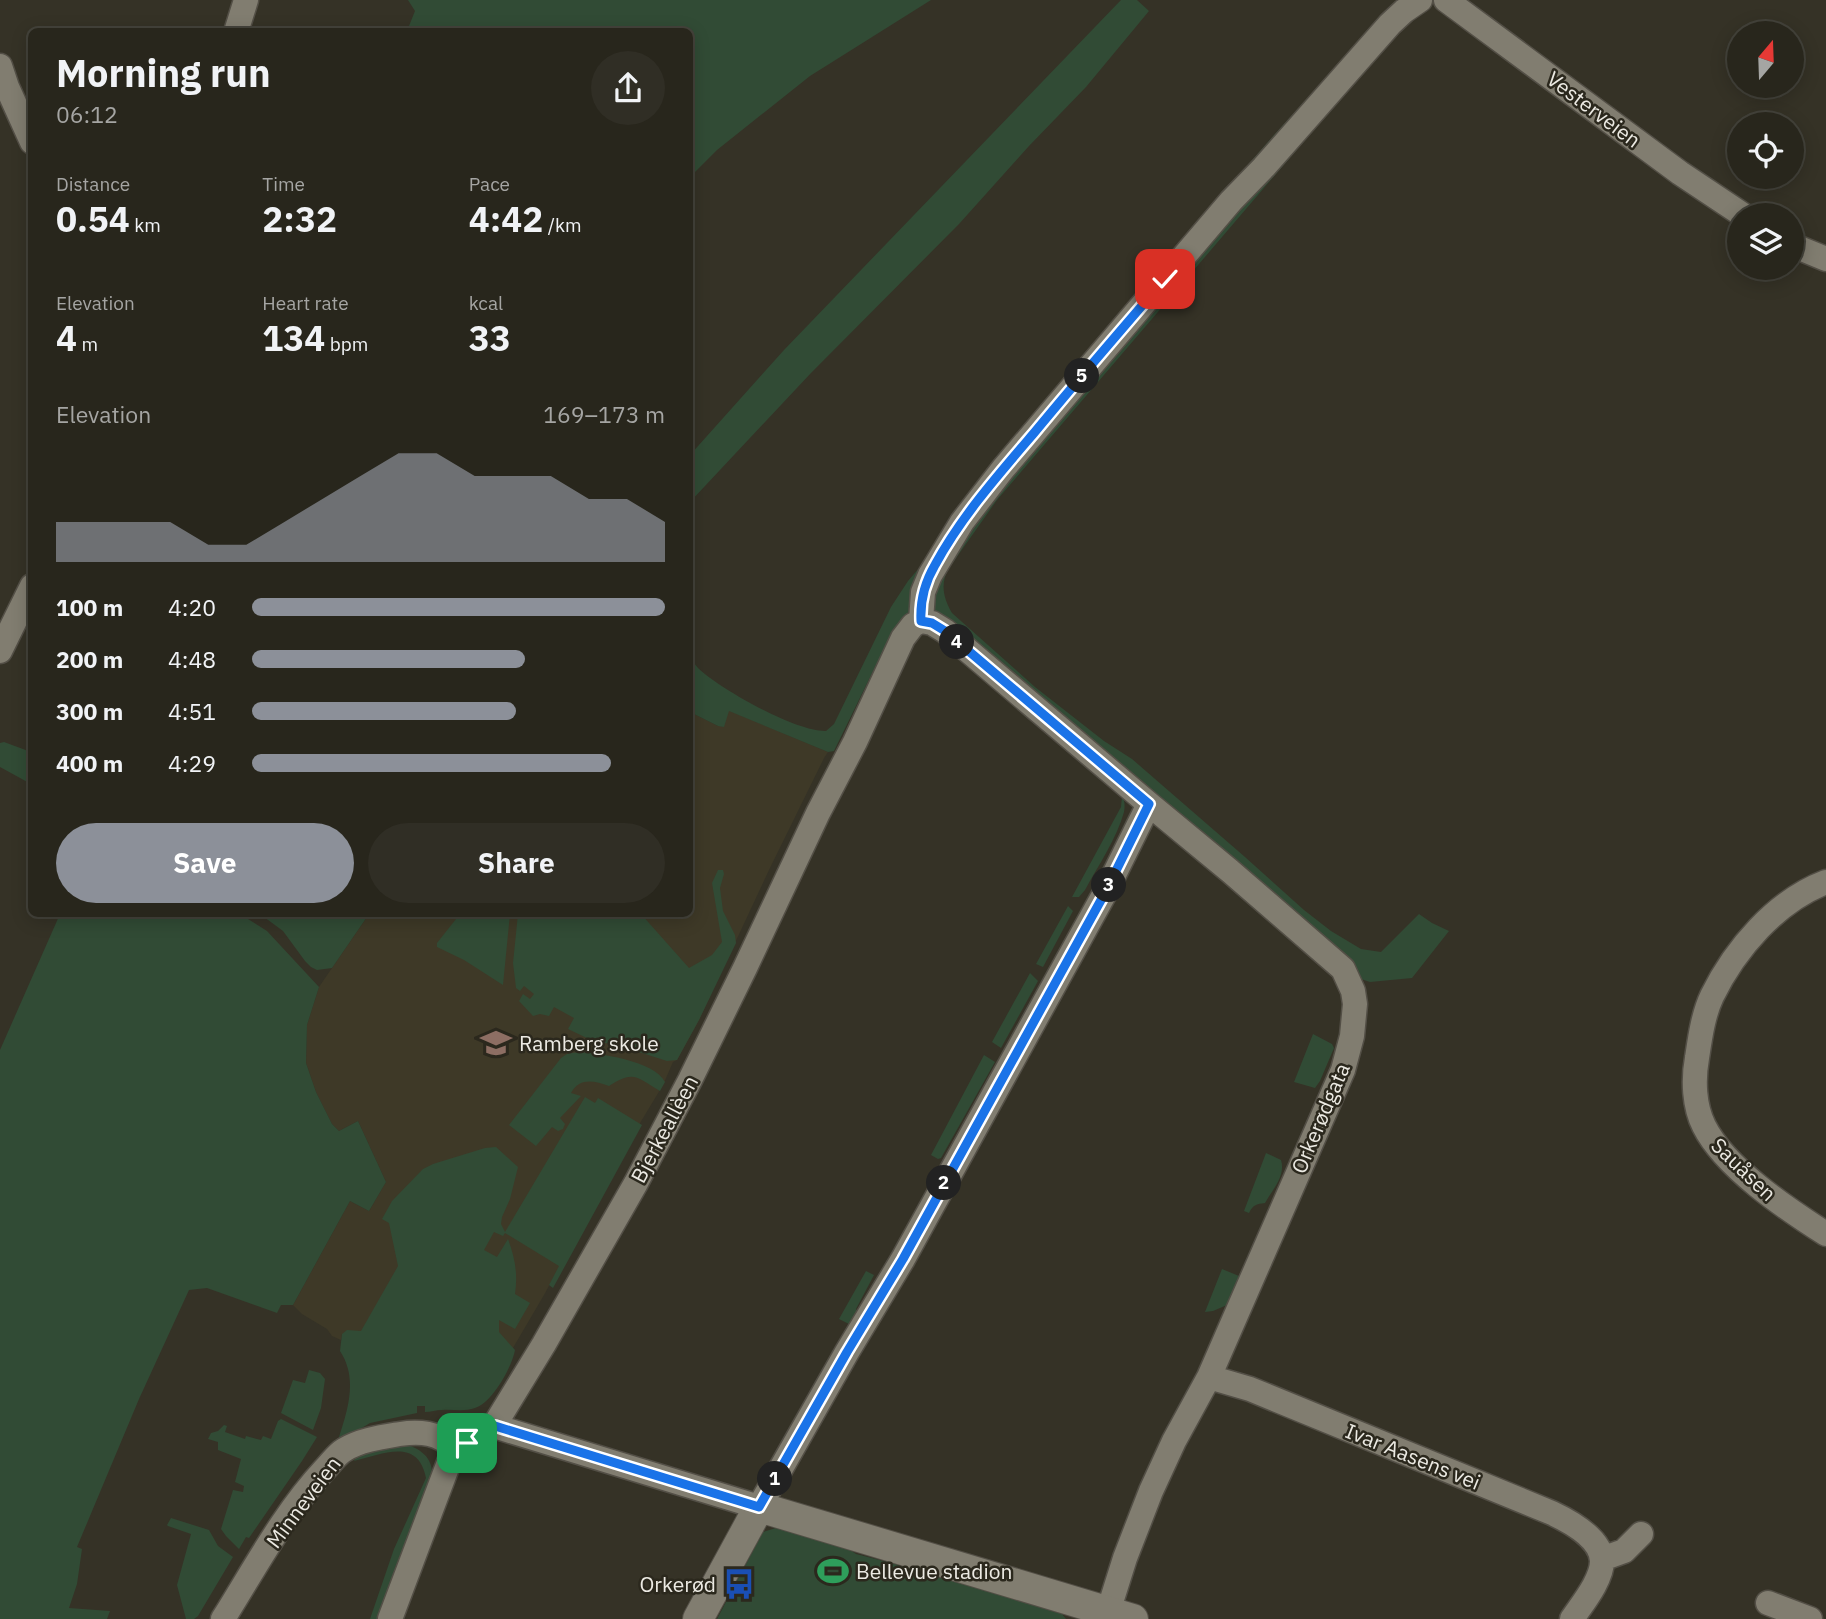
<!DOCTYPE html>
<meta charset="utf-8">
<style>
body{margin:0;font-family:"IBM Plex Sans",sans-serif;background:#302e25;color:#f1f3f6;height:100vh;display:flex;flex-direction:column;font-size:26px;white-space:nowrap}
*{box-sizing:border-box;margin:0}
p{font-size:23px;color:#a5a5a3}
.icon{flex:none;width:38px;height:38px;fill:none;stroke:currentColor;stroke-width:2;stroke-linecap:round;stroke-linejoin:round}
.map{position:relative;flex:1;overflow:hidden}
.panel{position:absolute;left:28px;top:28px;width:665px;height:889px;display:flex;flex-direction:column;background:#28261c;border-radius:10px;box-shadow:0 4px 18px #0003,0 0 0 2px #44433b}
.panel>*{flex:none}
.needle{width:46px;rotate:19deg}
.buttons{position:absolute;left:1727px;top:21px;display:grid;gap:14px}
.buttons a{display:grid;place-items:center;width:77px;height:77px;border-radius:50%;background:#28261c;box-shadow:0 4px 18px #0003,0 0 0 2px #44433b;font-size:35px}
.pin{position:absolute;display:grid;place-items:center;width:60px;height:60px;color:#fff;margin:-30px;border-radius:14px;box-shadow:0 4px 10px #0006}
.km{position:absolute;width:35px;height:35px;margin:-18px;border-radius:50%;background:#222;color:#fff;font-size:19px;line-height:35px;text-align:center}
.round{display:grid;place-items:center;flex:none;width:74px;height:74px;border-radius:37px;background:#302e25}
.summary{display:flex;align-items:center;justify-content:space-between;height:119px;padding:0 28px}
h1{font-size:38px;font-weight:700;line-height:52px}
.figures{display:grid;grid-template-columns:repeat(3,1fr);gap:10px;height:119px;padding:7px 28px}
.figures div{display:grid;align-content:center}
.figures b{font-size:35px;font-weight:700}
.figures small{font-size:19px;font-weight:400}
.figures p{font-size:19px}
.chart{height:196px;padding:14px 28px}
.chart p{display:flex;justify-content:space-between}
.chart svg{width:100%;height:126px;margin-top:7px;fill:#8c9099;opacity:.7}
.primary-button{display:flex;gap:14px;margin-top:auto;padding:14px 28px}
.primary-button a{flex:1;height:80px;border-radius:42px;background:#8c9099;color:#fff;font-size:28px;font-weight:700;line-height:80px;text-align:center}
.primary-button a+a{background:#302e25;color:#f1f3f6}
ul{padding:0 28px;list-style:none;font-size:23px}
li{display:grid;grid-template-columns:112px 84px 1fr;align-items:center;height:52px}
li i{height:18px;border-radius:9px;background:#8c9099}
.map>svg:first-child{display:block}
.built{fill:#3e3927}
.green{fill:#314b35}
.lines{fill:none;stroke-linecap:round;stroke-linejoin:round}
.minor-casing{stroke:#534f46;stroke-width:27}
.tertiary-casing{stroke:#534f46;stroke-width:32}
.minor{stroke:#817d70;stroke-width:24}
.tertiary{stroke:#817d70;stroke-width:30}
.route-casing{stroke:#fff;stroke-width:14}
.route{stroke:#1a73e8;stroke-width:9}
.labels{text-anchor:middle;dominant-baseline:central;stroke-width:5;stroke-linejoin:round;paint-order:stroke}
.street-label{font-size:21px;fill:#eceae3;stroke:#2b281d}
.poi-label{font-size:21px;fill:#eceae3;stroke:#2b281d;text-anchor:start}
</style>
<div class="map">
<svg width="1826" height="1619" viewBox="0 0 1826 1619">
<rect width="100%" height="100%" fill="#353226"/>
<path class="built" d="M728 710 828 752 824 758 769 870 699 1020 677 1060 673 1062 663 1085 608 1176 544 1295 510 1353 342 1334 341 1340 332 1336 327 1329 302 1314 293 1305 350 1201 369 1211 386 1182 358 1121 339 1131 332 1124 316 1092 306 1063 307 1025 319 987 369 914H690V712L718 726Z"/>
<path class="green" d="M408 0H931L810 76 717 150 690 177V32L407 31 415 11Z
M1121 0H1137L1149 11 1086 87 1029 146 959 224 811 373 690 502V455L784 350Z
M1391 6 1398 7 1218 207 913 604 898 631 876 665 834 751 828 752 729 711 724 727 718 726 690 712V654C692 659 694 664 698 668 720 689 796 732 826 731L834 724 891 607 908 581 925 561 980 478 1174 250 1274 135Z
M1335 105 997 500 949 568C940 583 943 598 952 613L1035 687 1104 741 1132 759 1245 857 1304 910 1331 931 1361 949 1381 952 1419 914 1432 923 1449 931 1412 978 1370 982 1358 978 934 613 929 601 974 515 1130 327Z
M4 742 31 752V784L0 767V743Z
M1122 796C1125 801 1125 806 1124 812 1117 838 1098 866 1085 890L1079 897H1072L1121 807Z
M718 870H723L724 874 720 888 723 911 735 935 736 943 699 1020 677 1060 667 1061 620 1046 591 1040 568 1029 574 1018 554 1007 549 1016 540 1014 533 1016 519 1001 523 994 530 999 534 994 524 986 520 991 516 988 513 963 518 914H641L689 968 712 955 722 942 712 883Z
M1068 906 1073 911 1043 967 1036 964Z
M60 914H240L267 931 319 987 307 1025 306 1063 316 1092 332 1124 339 1131 358 1121 386 1182 369 1211 350 1201 293 1305H281L277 1313 207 1288 189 1290 139 1399 77 1547 82 1549 77 1584 69 1608 110 1611 107 1619H0V1050Z
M260 914H369L332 968 317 970 311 967 305 961 283 931Z
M460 914H510L503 985 464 960 437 947V943Z
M1030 973 1038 981 1001 1048 992 1042Z
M1313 1034 1332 1044 1334 1048 1320 1081 1315 1088 1294 1082Z
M578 1052C599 1053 655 1061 665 1082L660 1091C636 1077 634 1070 609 1086 594 1081 580 1077 571 1093L581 1096 560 1118 565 1124 563 1129 558 1131 552 1127 536 1146 509 1125 561 1058 567 1054Z
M984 1055 995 1062 941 1158 938 1159 931 1155Z
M585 1097 595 1103 598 1098 642 1125 553 1288 549 1285 559 1266 505 1233 503 1236 494 1232 484 1250 497 1257 508 1239C515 1258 518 1274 515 1294L530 1303 515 1329 499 1320V1332L515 1350C512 1367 492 1403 475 1408 464 1412 453 1409 442 1410 436 1410 431 1412 425 1412V1406H417V1413L370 1423 342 1440 339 1437C348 1409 358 1378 340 1351L342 1334 347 1330 361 1331 398 1266 389 1223 382 1219 392 1201 423 1169 433 1164 485 1148 496 1147 518 1167 510 1199 502 1217 501 1224 505 1232Z
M1266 1153 1281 1160C1286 1176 1272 1190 1265 1203 1256 1204 1253 1205 1249 1213L1244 1211Z
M1222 1269 1239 1276 1227 1305 1213 1311 1205 1312Z
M866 1271 874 1275 856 1309 857 1311 849 1324 839 1319Z
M309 1370 320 1373 325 1379 321 1408 313 1430 281 1413 293 1380 305 1383Z
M281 1419 317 1437 302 1461 249 1538 246 1537 239 1549 226 1536 221 1529 233 1490 243 1492 244 1486 235 1482 241 1459 218 1450V1442L208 1439 211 1433 218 1431 224 1425 227 1426 225 1432 245 1439 246 1436 261 1440 263 1436 271 1439 278 1421Z
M404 1444C421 1448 434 1459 432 1477L395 1568 379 1619H370L394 1549 426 1478C418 1437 383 1454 354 1461L357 1456Z
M171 1518 209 1530 218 1546 233 1557 198 1616 194 1619H186L177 1585 191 1534 168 1526 167 1525Z
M779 1527 849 1549 856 1554 911 1568 1062 1614 1066 1619H717L763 1532Z"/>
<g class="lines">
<defs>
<path id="minor" d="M1446 0 1680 173 1743 215
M236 32 246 0
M0 66 7 87 32 142
M1792 245 1826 259
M921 621 932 623 945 631 1149 804 1230 871 1343 969 1353 991 1355 1004 1352 1036 1343 1070 1209 1377 1174 1441 1151 1491 1125 1558 1108 1612
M921 621 923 592 930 575 962 522 1003 469 1231 201 1264 167 1390 24 1404 11 1420 0
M0 651 32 586
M1826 882C1776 901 1735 949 1712 996 1703 1015 1700 1038 1697 1058 1693 1080 1694 1106 1704 1126 1725 1168 1787 1209 1826 1234
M1209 1377 1250 1389 1552 1513C1569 1521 1601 1538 1602 1561 1602 1580 1582 1604 1572 1619
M494 1426 759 1507 847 1352 903 1259 1106 891 1149 804
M1602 1559 1624 1551 1641 1534
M1768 1603 1810 1619
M223 1619C255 1568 284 1513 325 1469 331 1463 337 1454 344 1450 360 1440 382 1437 400 1434 420 1431 440 1432 454 1449
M390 1619 454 1449 467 1443 494 1426 544 1344 636 1183 690 1080 745 968 818 813 855 742 903 638 913 625 921 621"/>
<path id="tertiary" d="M698 1619 759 1507 1133 1619"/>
</defs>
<use href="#minor" class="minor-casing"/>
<use href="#tertiary" class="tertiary-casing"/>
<use href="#minor" class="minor"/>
<use href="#tertiary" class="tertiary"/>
</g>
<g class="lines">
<defs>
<path id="route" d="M467 1443 495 1426 759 1507 847 1352 903 1259 1106 891 1149 804 945 631 932 623 921 621C920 601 925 582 935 565 961 517 998 475 1034 433 1077 381 1121 330 1165 279"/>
</defs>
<use href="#route" class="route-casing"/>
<use href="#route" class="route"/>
</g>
<defs>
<symbol id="school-bare" viewBox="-9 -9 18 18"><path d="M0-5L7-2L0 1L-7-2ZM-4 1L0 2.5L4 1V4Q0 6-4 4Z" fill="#8d6e63" stroke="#2b281d" stroke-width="2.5" paint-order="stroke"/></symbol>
<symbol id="stadium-bare" viewBox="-9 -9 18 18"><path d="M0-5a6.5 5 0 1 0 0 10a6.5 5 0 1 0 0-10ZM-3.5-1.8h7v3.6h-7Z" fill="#2e9e5b" stroke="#2b281d" stroke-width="2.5" paint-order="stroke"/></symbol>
<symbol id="bus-bare" viewBox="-9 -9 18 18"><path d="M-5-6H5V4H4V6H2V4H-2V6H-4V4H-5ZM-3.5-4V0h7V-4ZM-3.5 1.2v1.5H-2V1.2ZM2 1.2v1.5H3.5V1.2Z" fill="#1a4fb4" stroke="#2b281d" stroke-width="2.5" paint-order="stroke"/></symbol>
</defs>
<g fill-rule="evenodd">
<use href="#school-bare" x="474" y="1021" width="44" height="44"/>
<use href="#stadium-bare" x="811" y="1549" width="44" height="44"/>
<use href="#bus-bare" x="717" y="1562" width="44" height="44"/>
</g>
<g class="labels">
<g class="street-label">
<text transform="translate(1594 109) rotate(37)">Vesterveien</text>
<text transform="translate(1320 1118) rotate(-67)">Orkerødgata</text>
<text transform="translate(664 1129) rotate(-62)">Bjerkeallèen</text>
<text transform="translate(1744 1169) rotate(44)">Sauåsen</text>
<text transform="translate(1413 1456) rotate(22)">Ivar Aasens vei</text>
<text transform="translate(303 1502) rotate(-53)">Minneveien</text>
</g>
<g class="poi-label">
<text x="519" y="1043">Ramberg skole</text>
<text x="856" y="1571">Bellevue stadion</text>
<text x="716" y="1584" text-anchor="end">Orkerød</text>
</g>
</g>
</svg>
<div class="buttons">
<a><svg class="needle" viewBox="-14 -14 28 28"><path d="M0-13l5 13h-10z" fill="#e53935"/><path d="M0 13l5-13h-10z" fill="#a5a5a3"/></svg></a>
<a><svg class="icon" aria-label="locate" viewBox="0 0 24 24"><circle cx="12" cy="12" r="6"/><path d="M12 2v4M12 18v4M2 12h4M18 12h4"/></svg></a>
<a><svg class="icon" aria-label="layers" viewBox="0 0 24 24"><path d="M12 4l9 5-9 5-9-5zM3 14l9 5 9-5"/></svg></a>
</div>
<div class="pin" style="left:467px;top:1443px;background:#1e9e55"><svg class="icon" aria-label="arrive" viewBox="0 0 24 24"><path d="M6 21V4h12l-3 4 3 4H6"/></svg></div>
<div class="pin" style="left:1165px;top:279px;background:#d93025"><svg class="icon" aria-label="check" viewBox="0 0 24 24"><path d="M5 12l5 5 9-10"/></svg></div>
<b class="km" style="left:775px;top:1479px">1</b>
<b class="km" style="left:944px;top:1183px">2</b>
<b class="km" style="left:1109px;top:885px">3</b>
<b class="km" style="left:957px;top:642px">4</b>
<b class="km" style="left:1082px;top:376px">5</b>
<section class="panel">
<div class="summary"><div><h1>Morning run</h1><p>06:12</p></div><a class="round"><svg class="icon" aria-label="share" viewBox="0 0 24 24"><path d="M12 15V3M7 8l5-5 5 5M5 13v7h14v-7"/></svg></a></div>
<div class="figures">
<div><p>Distance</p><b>0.54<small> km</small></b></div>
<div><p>Time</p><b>2:32</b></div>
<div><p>Pace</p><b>4:42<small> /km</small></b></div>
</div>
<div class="figures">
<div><p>Elevation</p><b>4<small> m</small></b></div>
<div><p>Heart rate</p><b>134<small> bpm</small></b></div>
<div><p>kcal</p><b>33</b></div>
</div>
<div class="chart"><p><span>Elevation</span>169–173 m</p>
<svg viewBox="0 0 160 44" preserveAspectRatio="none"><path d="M0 44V30L10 30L20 30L30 30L40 38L50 38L60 30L70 22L80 14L90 6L100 6L110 14L120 14L130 14L140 22L150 22L160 30V44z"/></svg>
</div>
<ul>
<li><b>100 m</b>4:20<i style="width:100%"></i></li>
<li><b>200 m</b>4:48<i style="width:66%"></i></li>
<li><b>300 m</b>4:51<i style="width:64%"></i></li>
<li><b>400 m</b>4:29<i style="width:87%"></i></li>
</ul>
<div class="primary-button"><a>Save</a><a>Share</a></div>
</section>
</div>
